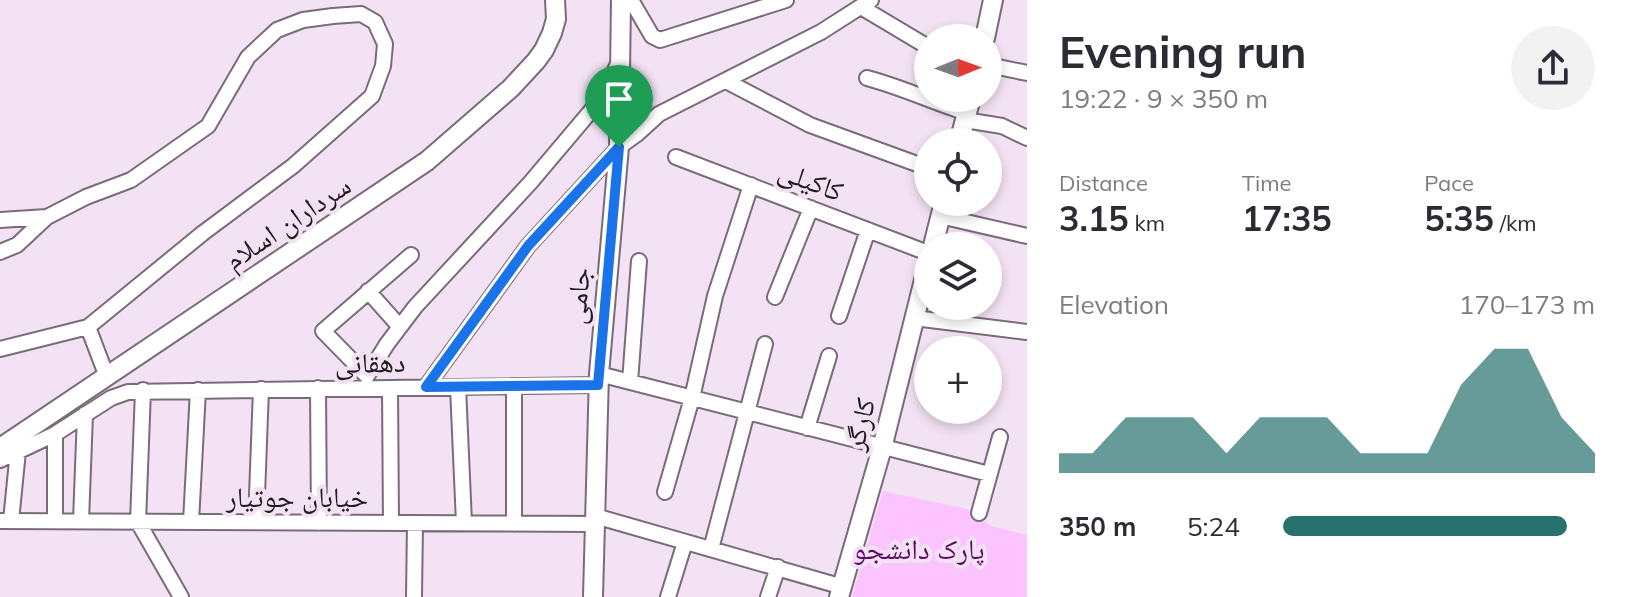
<!DOCTYPE html>
<meta charset="utf-8">
<style>
body{margin:0;font-family:Mulish,"Noto Naskh Arabic",sans-serif;background:#f2f2f3;color:#2b2b33;height:100vh;display:flex;flex-direction:column;font-size:30px;white-space:nowrap}
*{box-sizing:border-box;margin:0}
p{font-size:26px;color:#7c7c81}
.icon{flex:none;width:44px;height:44px;fill:none;stroke:currentColor;stroke-width:2;stroke-linecap:round;stroke-linejoin:round}
.map{position:relative;flex:1;overflow:hidden}
.side{display:flex;flex-direction:column;background:#fff;width:600px}
.side>*{flex:none}
.needle{width:52px;rotate:89deg}
.controls{position:absolute;left:914px;top:24px;display:grid;gap:16px}
.controls a{display:grid;place-items:center;width:88px;height:88px;border-radius:50%;background:#fff;box-shadow:0 4px 12px #0003;font-size:40px}
.pin{position:absolute;display:grid;place-items:center;width:68px;height:68px;color:#fff;margin:-82px -34px;border-radius:50% 50% 50% 0;rotate:-45deg;box-shadow:0 0 8px #0007}
.pin .icon{rotate:45deg}
.round{display:grid;place-items:center;flex:none;width:84px;height:84px;border-radius:42px;background:#f2f2f3}
.head{display:flex;align-items:center;justify-content:space-between;height:136px;padding:0 32px}
h1{font-size:44px;font-weight:700;line-height:60px}
.metrics{display:grid;grid-template-columns:repeat(3,1fr);gap:12px;height:136px;padding:8px 32px}
.metrics div{display:grid;align-content:center}
.metrics b{font-size:34px;font-weight:700}
.metrics small{font-size:22px;font-weight:400}
.metrics p{font-size:22px}
.chart{height:224px;padding:16px 32px}
.chart p{display:flex;justify-content:space-between}
.chart svg{width:100%;height:144px;margin-top:8px;fill:#28726e;opacity:.7}
ul{padding:0 32px;list-style:none;font-size:26px}
li{display:grid;grid-template-columns:128px 96px 1fr;align-items:center;height:60px}
li i{height:20px;border-radius:10px;background:#28726e}
main{display:flex;flex:1;min-height:0}
.map>svg:first-child{display:block}
.green{fill:#fbc3ff}
.lines{fill:none;stroke-linecap:round;stroke-linejoin:round}
.minor-casing{stroke:#7a6b7b;stroke-width:18}
.tertiary-casing{stroke:#7a6b7b;stroke-width:22}
.minor{stroke:#fff;stroke-width:14}
.tertiary{stroke:#fff;stroke-width:18}
.route-casing{stroke:#fff;stroke-width:16}
.route{stroke:#1a73e8;stroke-width:10}
.labels{text-anchor:middle;dominant-baseline:central;stroke-width:8;stroke-linejoin:round;paint-order:stroke}
.street-label{font-size:28px;fill:#201a21;stroke:#f3e2f4}
.park-label{font-size:28px;fill:#5f0867;stroke:#f3e2f4}
</style>
<main>
<div class="map">
<svg width="1027" height="597" viewBox="0 0 1027 597">
<rect width="100%" height="100%" fill="#f3e2f4"/>
<path class="green" d="M883 491 967 509 991 526 1027 535V597H852Z"/>
<g class="lines">
<defs>
<path id="minor" d="M631 0 652 36 660 40 786 0
M861 7 928 47
M988 65 1027 73
M867 78C901 87 933 102 967 113
M726 81 810 125 928 168
M965 120 1002 126 1027 138
M676 157 928 253
M940 216 1027 236
M0 220 47 217 86 197 131 180 208 126 248 57 277 30 303 20 333 16 361 14 375 22 385 44 383 66 372 96 293 166 203 233 88 327
M0 252 17 245 47 217
M411 255 323 331 367 376 387 344 415 307 530 183 601 99 619 62
M368 291 400 327
M775 297 811 208
M839 316 868 230
M914 318 1027 332
M0 349 88 327 107 377
M599 374 989 474
M630 382 639 261
M426 387 528 246 619 147 637 134 659 114 821 32 871 0
M458 387 464 523
M318 388 319 523
M390 388 391 523
M143 390 138 522 181 597
M807 428 829 356
M0 460 55 434 111 398 128 392 598 385
M665 492 692 398 715 296 751 185
M979 513 1000 437
M595 516 843 587
M0 521 594 524
M11 521 18 451
M55 521V434
M81 521 85 414
M191 522 198 390
M256 522 261 389
M514 524V386
M711 549 765 344
M414 597 415 523
M668 597 685 542
M768 597 778 567"/>
<path id="tertiary" d="M985 38 993 0
M959 142 971 98
M933 246 944 202
M0 448 427 161 511 88 536 61 544 50 552 33 556 19 555 0
M593 597 599 374 619 147 621 0
M839 597 882 448 928 264"/>
</defs>
<use href="#minor" class="minor-casing"/>
<use href="#tertiary" class="tertiary-casing"/>
<use href="#minor" class="minor"/>
<use href="#tertiary" class="tertiary"/>
</g>
<g class="lines">
<defs>
<path id="route" d="M619 147 598 385 426 387 528 246Z"/>
</defs>
<use href="#route" class="route-casing"/>
<use href="#route" class="route"/>
</g>
<g class="labels">
<g class="street-label">
<text transform="translate(811 180) rotate(21)">کاکیلی</text>
<text transform="translate(287 222) rotate(-34)">سرداران اسلام</text>
<text transform="translate(577 296) rotate(-85)">جامی</text>
<text transform="translate(370 362) rotate(-1)">دهقانی</text>
<text transform="translate(859 424) rotate(-76)">کارگر</text>
<text x="297" y="496">خیابان جوتیار</text>
</g>
<g class="park-label">
<text x="919" y="548">پارک دانشجو</text>
</g>
</g>
</svg>
<div class="controls">
<a><svg class="needle" viewBox="-14 -14 28 28"><path d="M0-13l5 13h-10z" fill="#e53935"/><path d="M0 13l5-13h-10z" fill="#7c7c81"/></svg></a>
<a><svg class="icon" aria-label="locate" viewBox="0 0 24 24"><circle cx="12" cy="12" r="6"/><path d="M12 2v4M12 18v4M2 12h4M18 12h4"/></svg></a>
<a><svg class="icon" aria-label="layers" viewBox="0 0 24 24"><path d="M12 4l9 5-9 5-9-5zM3 14l9 5 9-5"/></svg></a>
<a>+</a>
</div>
<div class="pin" style="left:619px;top:147px;background:#1e9e55"><svg class="icon" aria-label="arrive" viewBox="0 0 24 24"><path d="M6 21V4h12l-3 4 3 4H6"/></svg></div>
</div>
<section class="side">
<div class="head"><div><h1>Evening run</h1><p>19:22 · 9 × 350 m</p></div><a class="round"><svg class="icon" aria-label="share" viewBox="0 0 24 24"><path d="M12 15V3M7 8l5-5 5 5M5 13v7h14v-7"/></svg></a></div>
<div class="metrics">
<div><p>Distance</p><b>3.15<small> km</small></b></div>
<div><p>Time</p><b>17:35</b></div>
<div><p>Pace</p><b>5:35<small> /km</small></b></div>
</div>
<div class="chart"><p><span>Elevation</span>170–173 m</p>
<svg viewBox="0 0 160 44" preserveAspectRatio="none"><path d="M0 44V38L10 38L20 27L30 27L40 27L50 38L60 27L70 27L80 27L90 38L100 38L110 38L120 17L130 6L140 6L150 27L160 38V44z"/></svg>
</div>
<ul>
<li><b>350 m</b>5:24<i style="width:91%"></i></li>
</ul>
</section>
</main>
